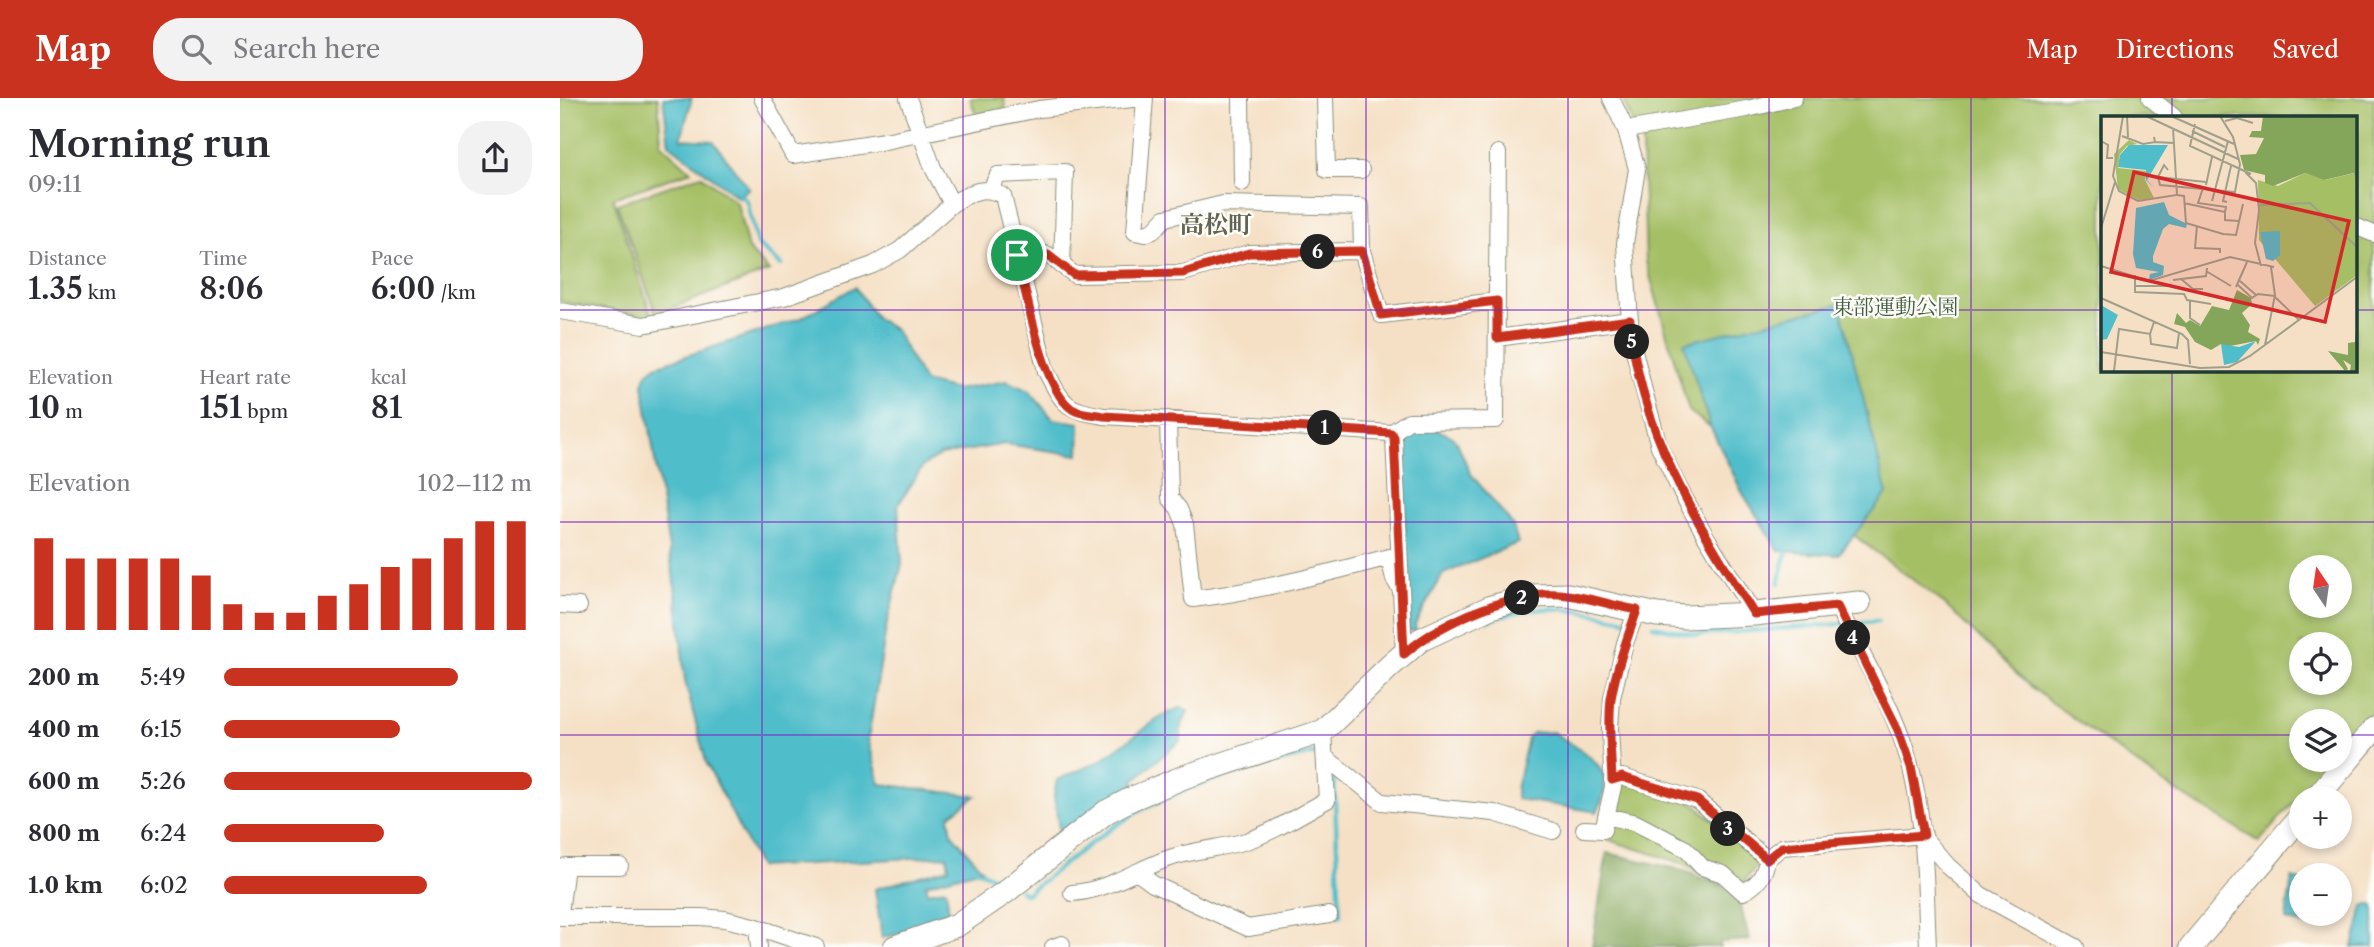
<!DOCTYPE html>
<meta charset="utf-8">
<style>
body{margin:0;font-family:"Libre Caslon Text","Noto Serif JP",serif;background:#f2f2f3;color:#2b2b33;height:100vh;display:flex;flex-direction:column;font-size:26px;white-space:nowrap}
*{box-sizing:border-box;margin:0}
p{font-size:23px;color:#7c7c81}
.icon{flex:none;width:38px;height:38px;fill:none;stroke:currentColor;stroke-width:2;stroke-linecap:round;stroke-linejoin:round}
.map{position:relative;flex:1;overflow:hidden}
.drawer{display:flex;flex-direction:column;background:#fff;width:560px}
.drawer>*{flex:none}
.needle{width:46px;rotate:347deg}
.fabs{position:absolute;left:1729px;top:457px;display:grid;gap:14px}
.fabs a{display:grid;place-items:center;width:63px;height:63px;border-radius:50%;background:#fff;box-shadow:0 4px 10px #0003;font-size:35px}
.pin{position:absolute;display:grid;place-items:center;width:60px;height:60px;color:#fff;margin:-30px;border:4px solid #fff;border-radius:50%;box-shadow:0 2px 7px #0007}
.km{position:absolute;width:35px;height:35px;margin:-18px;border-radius:50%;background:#222;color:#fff;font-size:19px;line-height:35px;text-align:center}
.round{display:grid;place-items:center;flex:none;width:74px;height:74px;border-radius:28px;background:#f2f2f3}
.head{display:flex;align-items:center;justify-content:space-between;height:119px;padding:0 28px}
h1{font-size:38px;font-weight:600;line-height:52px}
.figures{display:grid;grid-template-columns:repeat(3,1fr);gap:10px;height:119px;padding:7px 28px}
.figures div{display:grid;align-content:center}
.figures b{font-size:30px;font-weight:600}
.figures small{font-size:19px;font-weight:400}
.figures p{font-size:19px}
.chart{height:196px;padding:14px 28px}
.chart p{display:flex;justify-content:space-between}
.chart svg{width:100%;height:126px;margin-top:7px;stroke:#c8321e;stroke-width:6}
ul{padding:0 28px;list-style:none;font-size:23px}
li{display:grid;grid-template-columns:112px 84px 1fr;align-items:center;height:52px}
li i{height:18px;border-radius:9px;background:#c8321e}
header{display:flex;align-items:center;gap:42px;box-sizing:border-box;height:98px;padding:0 35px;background:#c8321e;color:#fff}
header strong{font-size:33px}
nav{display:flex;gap:38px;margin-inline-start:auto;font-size:24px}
.search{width:490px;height:63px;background:#f2f2f3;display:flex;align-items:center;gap:18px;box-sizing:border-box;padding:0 24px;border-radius:28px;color:#7c7c81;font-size:26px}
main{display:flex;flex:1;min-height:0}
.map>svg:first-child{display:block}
.green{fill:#a5bf65;stroke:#627e4c;stroke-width:2;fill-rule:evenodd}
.forest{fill:#84a65a;stroke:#527247;stroke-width:2}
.water{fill:#50bdca;stroke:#387d7f;stroke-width:2}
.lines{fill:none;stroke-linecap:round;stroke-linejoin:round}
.stream{stroke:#50bdca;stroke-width:4.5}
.street-casing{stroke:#8a8e7c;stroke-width:18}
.secondary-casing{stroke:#8a8e7c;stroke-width:25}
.street{stroke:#fff;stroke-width:16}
.secondary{stroke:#fff;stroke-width:23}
.route-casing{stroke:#fff;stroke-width:14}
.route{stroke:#c8321e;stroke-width:9}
.grid{fill:none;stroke:#7b2cbf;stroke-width:2;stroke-opacity:0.55}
.labels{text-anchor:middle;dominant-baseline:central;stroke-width:5;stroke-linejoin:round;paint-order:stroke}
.park-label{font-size:21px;fill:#405e40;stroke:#fdfcf7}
.quarter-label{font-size:24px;font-weight:bold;fill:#616450;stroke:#fdfcf7}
.inset-road{fill:none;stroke:#9f9f8b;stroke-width:2}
.view{fill:#d62828;fill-opacity:0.15;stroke:#d62828;stroke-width:3.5}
.inset-edge{fill:none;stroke:#1f3d34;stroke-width:3.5}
</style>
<header>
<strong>Map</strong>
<div class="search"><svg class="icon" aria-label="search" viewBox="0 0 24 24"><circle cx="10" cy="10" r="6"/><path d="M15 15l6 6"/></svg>Search here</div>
<nav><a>Map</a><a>Directions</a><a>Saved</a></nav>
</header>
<main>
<section class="drawer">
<div class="head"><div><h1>Morning run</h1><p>09:11</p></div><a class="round"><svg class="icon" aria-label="share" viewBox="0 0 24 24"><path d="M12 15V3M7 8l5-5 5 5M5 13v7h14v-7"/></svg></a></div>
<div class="figures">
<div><p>Distance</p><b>1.35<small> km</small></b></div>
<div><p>Time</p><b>8:06</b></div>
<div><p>Pace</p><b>6:00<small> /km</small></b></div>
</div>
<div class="figures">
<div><p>Elevation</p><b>10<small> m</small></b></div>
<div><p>Heart rate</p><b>151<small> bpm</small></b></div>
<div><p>kcal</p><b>81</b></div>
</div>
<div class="chart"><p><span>Elevation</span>102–112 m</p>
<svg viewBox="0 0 160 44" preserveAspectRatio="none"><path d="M5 44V12M15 44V19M25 44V19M35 44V19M45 44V19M55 44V25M65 44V35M75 44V38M85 44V38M95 44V32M105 44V28M115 44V22M125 44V19M135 44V12M145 44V6M155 44V6"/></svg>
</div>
<ul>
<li><b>200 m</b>5:49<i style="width:76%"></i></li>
<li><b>400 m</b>6:15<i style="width:57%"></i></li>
<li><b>600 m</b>5:26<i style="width:100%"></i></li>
<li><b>800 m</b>6:24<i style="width:52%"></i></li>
<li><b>1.0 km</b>6:02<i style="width:66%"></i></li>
</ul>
</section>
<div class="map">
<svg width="1814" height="849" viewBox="0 0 1814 849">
<rect width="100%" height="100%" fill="#fdfcf7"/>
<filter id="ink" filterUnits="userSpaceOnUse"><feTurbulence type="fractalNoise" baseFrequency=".0143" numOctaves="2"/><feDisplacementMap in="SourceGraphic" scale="14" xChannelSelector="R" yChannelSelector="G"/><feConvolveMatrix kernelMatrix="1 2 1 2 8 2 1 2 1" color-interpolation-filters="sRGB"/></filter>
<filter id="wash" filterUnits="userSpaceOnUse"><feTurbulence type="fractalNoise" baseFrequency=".00686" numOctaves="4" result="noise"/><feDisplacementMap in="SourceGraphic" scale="28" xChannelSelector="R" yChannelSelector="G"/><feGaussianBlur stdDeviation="1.57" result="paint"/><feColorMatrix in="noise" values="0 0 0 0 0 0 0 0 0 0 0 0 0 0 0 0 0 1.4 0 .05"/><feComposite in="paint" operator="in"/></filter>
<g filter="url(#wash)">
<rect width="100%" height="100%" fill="#f5e0c5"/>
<path class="green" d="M0 0H98L101 46 131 73 53 100 92 219 0 204Z
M410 0H444L446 10 416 17Z
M1062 0H1814V611L1780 651V623H1741V662H1770L1699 744 1600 683 1468 587 1381 503 1129 313 1086 164 1082 46ZM1543 19H1795V271H1543ZM1741 469H1780V508H1741ZM1741 546H1780V584H1741Z
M141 77 177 105 188 151 209 173 96 216 57 106Z
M1065 683 1132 704 1201 762 1183 785 1159 786 1125 766 1046 741 1053 712Z"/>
<path class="forest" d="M1047 755 1122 772 1176 794 1190 842 1160 844V849H1032Z"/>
<path class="water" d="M103 0H132L121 41 153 43 189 90 178 99 109 46Z
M295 189 316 220 335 232 364 284 396 292 447 283 469 293 493 321 520 325 519 357 445 346 381 357 363 368 338 407 342 466 327 525 308 641 320 686 416 698 389 718 392 736 422 771 366 786 368 794 386 791 389 816 362 829 322 840 315 791 389 770 387 758 199 769 146 664 125 583 117 502 83 286 87 275 96 268 241 220Z
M1280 206 1327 396 1278 457 1219 453 1182 394 1150 328 1124 245Z
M869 329 890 337 897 344 910 375 952 426 958 445 883 476 855 526 856 533H849L841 344C845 329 855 330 869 329Z
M622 609 628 613 621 629V642L574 682 575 686 500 738 494 698 497 682 538 664 602 618Z
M993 634C1026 657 1061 668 1037 714L956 701V691L968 640 972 635Z
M1732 780 1741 783V816H1758L1754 829 1726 822Z
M1809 806 1814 808V849H1793L1803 808Z"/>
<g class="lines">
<path class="stream" d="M177 93 187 103 197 146 221 167
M1219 485 1228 448
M928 523C976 502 1021 512 1070 523
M1291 525 1318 523
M1093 528 1137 537 1282 526
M774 680 780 818
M413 770 446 785
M460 792 466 796C505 766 542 733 585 710 639 681 701 669 760 654"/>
</g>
</g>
<g filter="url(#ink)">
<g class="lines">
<defs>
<path id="street" d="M202 0 233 57 325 43 479 11 582 0
M585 0 575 134 585 136 593 133 605 120 663 106 801 109 802 153
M681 0 682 85
M765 0 767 72H801
M1051 0 1066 32 1077 71 1065 145 1071 240 1083 289 1099 348 1118 388 1145 437 1194 516
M1590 0 1614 19
M1066 32 1187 11 1234 0
M431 91 438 77 505 74 502 168
M392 106C410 95 423 86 443 98L486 273C504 308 505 311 544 318L831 335 849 323 936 322 938 55
M1795 128 1814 136
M457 157 473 153 488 157 515 177 623 175 689 155 802 153 821 217 937 203
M0 213 83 227 224 199 313 167 340 152 392 106 373 70 348 0
M937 240 1070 222
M608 321 610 400 619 411 625 426 633 501C699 493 765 476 829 459L834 481 841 492
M831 335 834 339 844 556
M0 507 19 508
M1277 508C1300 555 1330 602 1346 653 1366 716 1365 783 1368 849
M765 659 822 704 934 715 993 733
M1052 682 1062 679 1137 702 1207 761
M1046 718 1076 725 1126 751 1142 769 1163 776 1183 794C1198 787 1205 777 1207 761L1222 749 1364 737
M1024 731 1043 732 1053 689 1050 630 1052 600 1065 545 1077 512
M1364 740 1388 768 1421 797 1516 849
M578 775 593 786 688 830 769 817
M512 795C546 793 576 772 607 761 633 751 660 751 686 743 714 734 741 716 767 702L763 633
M0 815 6 768H60
M0 819H141L165 821 197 829 256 849
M197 829 199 849
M493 849 502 846"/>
<path id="secondary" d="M1756 700 1814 631
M335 849 397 827 444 795 546 714 573 700 624 679 763 633 830 568 860 542 931 509 972 498 1008 497 1097 517 1125 519 1194 516 1299 505
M1631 849 1741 718"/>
</defs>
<use href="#street" class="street-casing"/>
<use href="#secondary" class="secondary-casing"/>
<use href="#street" class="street"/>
<use href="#secondary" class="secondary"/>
</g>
</g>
<g class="lines" filter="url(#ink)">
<defs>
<path id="route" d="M473 153 488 157 514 177 623 175 689 155 802 153 821 217 937 203V240L1070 222C1079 333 1137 425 1194 516L1277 508 1338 632 1351 669 1364 737 1222 749 1207 761 1137 702 1062 679 1052 682C1051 655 1048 628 1051 601 1056 571 1067 541 1077 512 1054 508 1031 500 1008 497 958 489 881 524 844 556L834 339 831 335 544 318C535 316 524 316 516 313 483 300 466 191 457 157Z"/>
</defs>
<use href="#route" class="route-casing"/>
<use href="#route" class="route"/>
</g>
<path class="grid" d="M202 0V849M403 0V849M605 0V849M806 0V849M1008 0V849M1209 0V849M1411 0V849M1612 0V19M0 212H1543M1795 212H1814M1612 271V849M0 424H1814M0 637H1741M1780 637H1814"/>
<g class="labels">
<g class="park-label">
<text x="1335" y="208">東部運動公園</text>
</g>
<g class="quarter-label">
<text x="656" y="126">高松町</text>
</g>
</g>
<g transform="translate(1541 18)">
<rect width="256" height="256" fill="#f5e0c5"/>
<path d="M28 24 36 28 26 30 19 38 17 52 45 55 44 64 53 82 38 84 17 73 13 38ZM204 57 224 64 254 57 256 63 255 160 214 190 158 124 157 64 177 70Z" fill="#a5bf65"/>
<path d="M162 0H255V63L253 57 223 64 204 57 172 70 164 67V59L143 54 139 39 155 38 163 22 148 21 151 15H160ZM136 174 150 182 151 188 141 197 149 209 147 216 159 223 157 229 155 225 124 231 120 228 110 234 94 226 84 211 73 208 76 197 85 207 89 204 99 210 111 190 128 194ZM255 216V255H249L250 249 242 244 247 253 244 255 227 235 247 239V227L254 226Z" fill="#84a65a"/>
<path d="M28 29H67L46 64 53 72 45 64V54L17 51 19 39ZM63 86 68 99 86 108 85 112 68 108 62 113 52 140V146L63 150 62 159 48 164 49 158 58 156 35 152 32 138 35 92ZM179 115V139L172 145 165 143 159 116ZM0 189 17 199 6 223 0 224ZM155 225 136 246 123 249 120 228 138 231Z" fill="#50bdca"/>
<path class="inset-road" d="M22 0 12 60 18 75 37 85 76 79 72 12M26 0 27 21M45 0 137 43M70 0 133 28M124 5 136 2 152 7M94 8 89 30 150 58M91 15 124 31M21 20 42 28 54 26M53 21 54 26 73 27M0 25 7 29 6 42H12M67 54 63 49 57 61 105 66M144 56 155 67 158 94 154 127 160 150M57 61 59 69 134 76 139 48 132 21 119 0M105 69 111 41M102 72 97 87 125 91 124 96M76 79 83 80 85 107 122 118 135 119 142 88M111 85 127 25M126 86 122 85 130 50M83 87 124 96V104L138 105M158 89 209 87 256 131M96 110 94 132 119 133V137M0 112 14 66M0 150 48 165 129 141 173 151M105 155 130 170M34 159V176L83 178 86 184 110 188M80 163 92 173H102M72 164 105 160 106 152M139 165 155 179M137 169 151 182 157 178 174 180M33 170H69M135 171 146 146M174 181 198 204M0 182 81 218 87 224 89 248M89 184V202L99 209M49 218 50 228 76 232 78 217M164 229 174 179 170 151M0 236 99 252 128 251 149 240 256 161M13 255 18 213 49 218 53 206"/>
<path class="view" d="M33 56 248 105 224 206 10 156Z"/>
<rect width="256" height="256" class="inset-edge"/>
</g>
</svg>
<div class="fabs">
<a><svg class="needle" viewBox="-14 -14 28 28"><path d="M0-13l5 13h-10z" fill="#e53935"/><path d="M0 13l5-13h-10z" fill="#7c7c81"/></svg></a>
<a><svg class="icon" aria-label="locate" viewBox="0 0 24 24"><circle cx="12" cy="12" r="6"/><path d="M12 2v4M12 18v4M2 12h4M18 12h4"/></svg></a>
<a><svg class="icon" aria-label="layers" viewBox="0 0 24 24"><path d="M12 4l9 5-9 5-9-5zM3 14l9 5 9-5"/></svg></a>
<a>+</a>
<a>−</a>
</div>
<div class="pin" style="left:457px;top:157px;background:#1e9e55"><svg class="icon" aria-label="arrive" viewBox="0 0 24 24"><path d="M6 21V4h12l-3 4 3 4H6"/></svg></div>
<b class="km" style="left:765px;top:330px">1</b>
<b class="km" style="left:962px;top:500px">2</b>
<b class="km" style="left:1168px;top:731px">3</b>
<b class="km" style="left:1293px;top:540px">4</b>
<b class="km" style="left:1072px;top:244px">5</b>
<b class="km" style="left:758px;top:154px">6</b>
</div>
</main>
